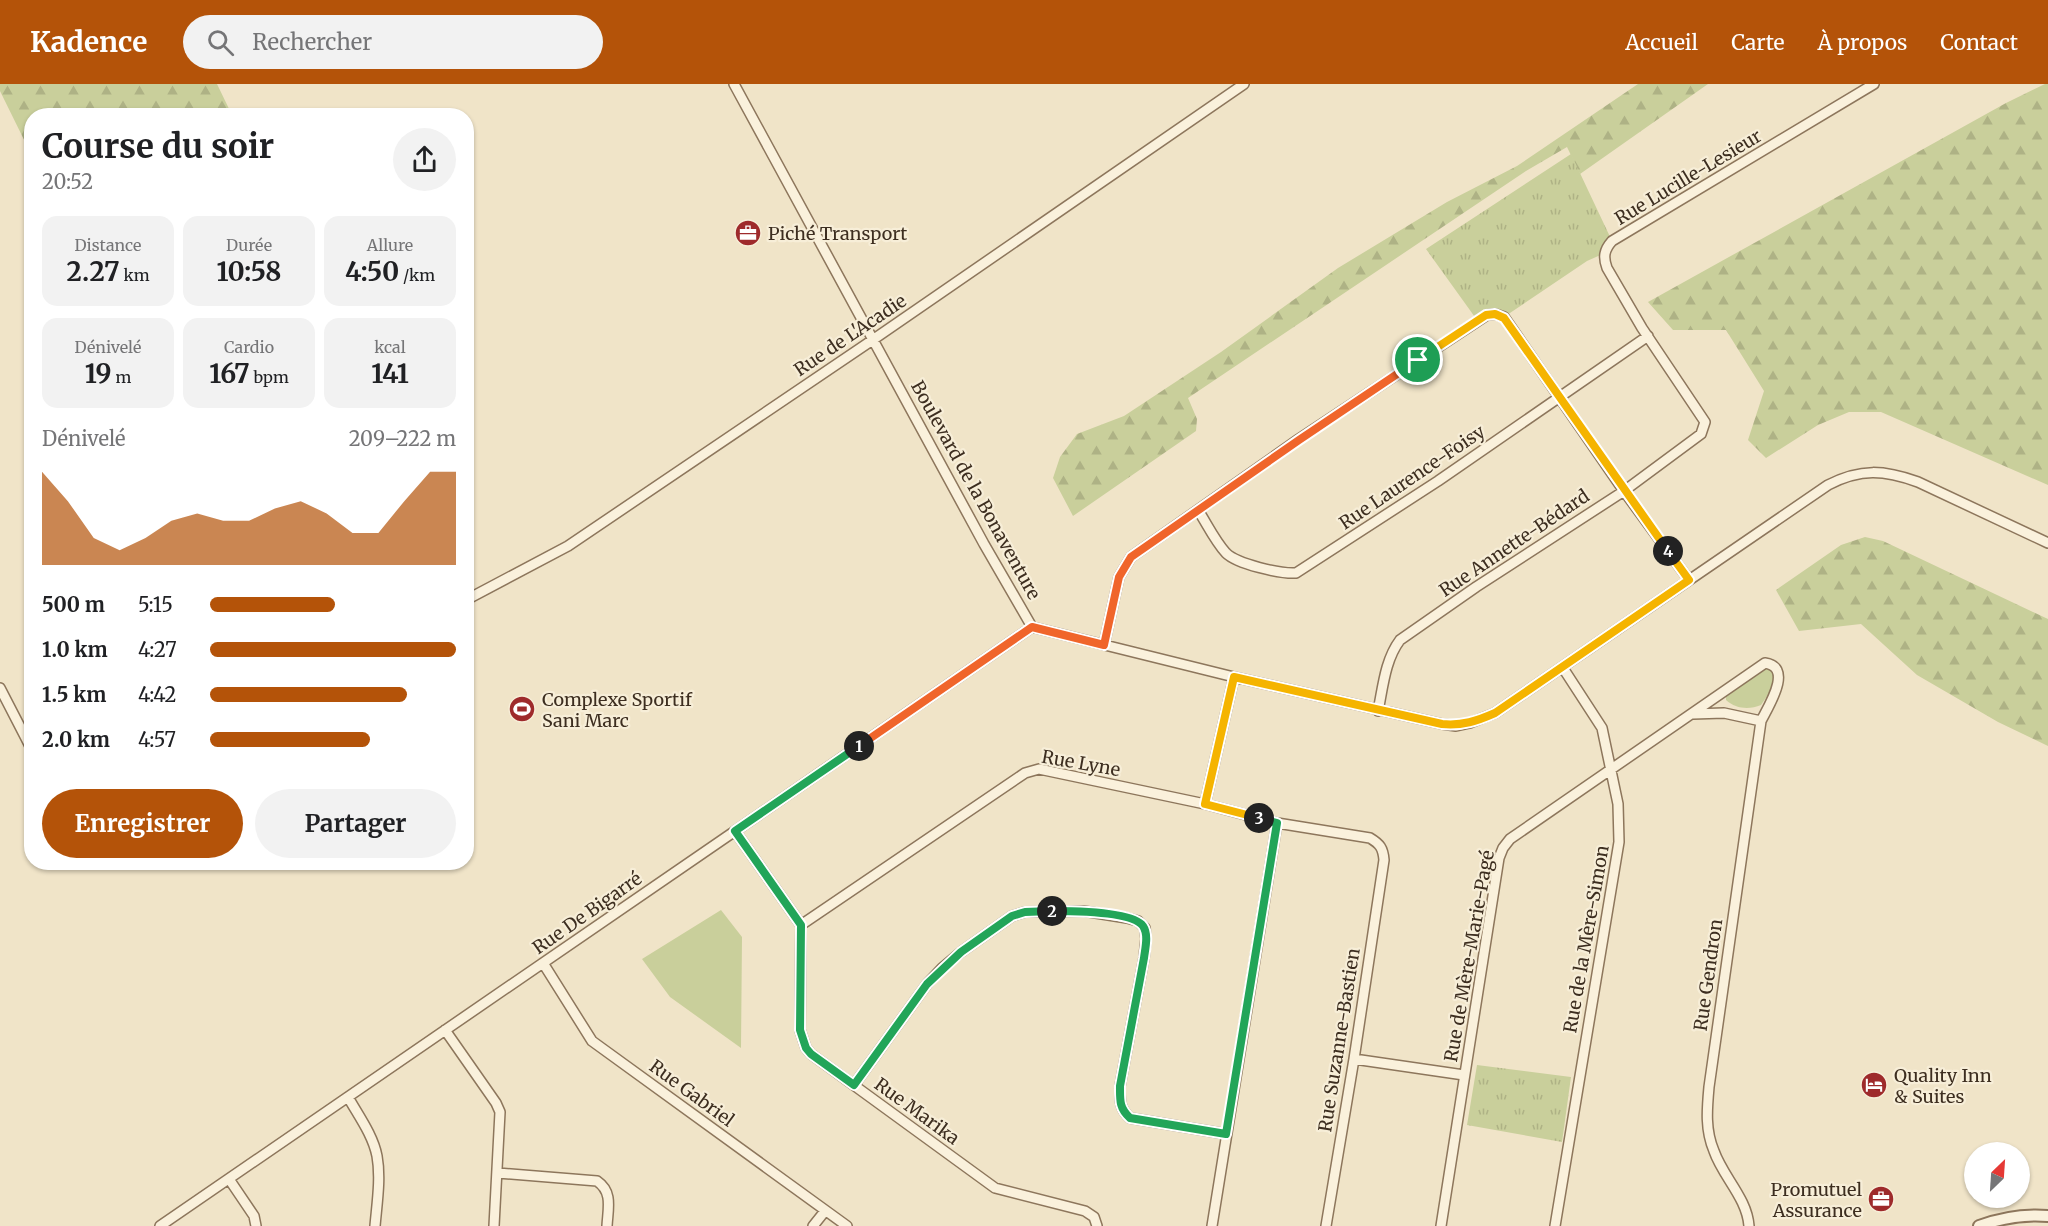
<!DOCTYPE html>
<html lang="fr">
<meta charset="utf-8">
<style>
body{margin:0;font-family:Merriweather,serif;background:#f2f2f2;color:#202124;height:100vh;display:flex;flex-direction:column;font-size:22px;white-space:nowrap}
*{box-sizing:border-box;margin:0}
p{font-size:20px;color:#757577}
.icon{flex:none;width:33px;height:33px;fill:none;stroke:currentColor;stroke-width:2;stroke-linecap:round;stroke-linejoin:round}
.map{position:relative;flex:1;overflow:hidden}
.panel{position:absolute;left:24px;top:24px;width:450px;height:762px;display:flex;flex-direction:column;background:#fff;border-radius:24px;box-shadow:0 2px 4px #0004}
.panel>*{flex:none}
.needle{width:39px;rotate:25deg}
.fabs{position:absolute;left:1964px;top:1058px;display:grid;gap:12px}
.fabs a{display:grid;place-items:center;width:66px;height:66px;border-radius:50%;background:#fff;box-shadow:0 2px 4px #0004;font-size:30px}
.pin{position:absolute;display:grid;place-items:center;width:51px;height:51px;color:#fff;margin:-26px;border:3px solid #fff;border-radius:50%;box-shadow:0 2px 6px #0007}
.km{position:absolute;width:30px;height:30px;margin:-15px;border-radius:50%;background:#222;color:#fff;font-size:16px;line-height:30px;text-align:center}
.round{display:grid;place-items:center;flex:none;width:63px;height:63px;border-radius:32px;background:#f2f2f2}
.summary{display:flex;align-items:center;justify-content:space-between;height:102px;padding:0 18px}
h1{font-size:33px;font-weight:700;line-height:45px}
.figures{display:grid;grid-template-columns:repeat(3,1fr);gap:9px;height:102px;padding:6px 18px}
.figures div{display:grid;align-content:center;border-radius:15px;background:#f2f2f2;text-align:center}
.figures b{font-size:26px;font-weight:700}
.figures small{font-size:16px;font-weight:400}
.figures p{font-size:16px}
.chart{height:168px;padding:12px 18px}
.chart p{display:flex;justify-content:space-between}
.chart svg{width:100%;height:108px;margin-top:6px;fill:#b45309;opacity:.7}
.primary-button{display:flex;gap:12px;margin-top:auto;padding:12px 18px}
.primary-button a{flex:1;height:69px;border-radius:36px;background:#b45309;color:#fff;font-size:24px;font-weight:700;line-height:69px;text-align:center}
.primary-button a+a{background:#f2f2f2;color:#202124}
ul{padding:0 18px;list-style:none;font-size:20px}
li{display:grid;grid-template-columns:96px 72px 1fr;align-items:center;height:45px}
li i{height:15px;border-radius:8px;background:#b45309}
header{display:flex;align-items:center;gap:36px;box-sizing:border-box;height:84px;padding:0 30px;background:#b45309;color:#fff}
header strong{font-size:28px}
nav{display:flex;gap:33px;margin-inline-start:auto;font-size:21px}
.search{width:420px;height:54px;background:#f2f2f2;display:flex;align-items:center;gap:15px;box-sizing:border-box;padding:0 21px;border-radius:33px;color:#757577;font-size:22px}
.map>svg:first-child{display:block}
.grass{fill:#c9cf9b}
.forest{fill:url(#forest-firs)}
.park{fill:url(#park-tufts)}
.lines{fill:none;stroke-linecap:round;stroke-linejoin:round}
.minor-casing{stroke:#8d765c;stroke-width:12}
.tertiary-casing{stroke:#8d765c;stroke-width:14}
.minor{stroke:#faf1dc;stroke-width:9}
.tertiary{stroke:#faf1dc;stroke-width:10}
.split-1-casing{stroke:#fff;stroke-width:12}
.split-2-casing{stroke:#fff;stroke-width:12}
.split-3-casing{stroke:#fff;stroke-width:12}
.split-4-casing{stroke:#fff;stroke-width:12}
.split-5-casing{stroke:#fff;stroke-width:12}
.split-1{stroke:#f0652b;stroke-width:8}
.split-2{stroke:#22a559;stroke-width:8}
.split-3{stroke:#22a559;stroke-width:8}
.split-4{stroke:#f5b400;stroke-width:8}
.split-5{stroke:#f5b400;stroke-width:8}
.labels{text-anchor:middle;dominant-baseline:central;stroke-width:4.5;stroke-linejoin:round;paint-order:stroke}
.street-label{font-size:18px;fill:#3d2e20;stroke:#f7eed8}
.poi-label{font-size:18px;fill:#3d2e20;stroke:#f7eed8;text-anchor:start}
</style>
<header>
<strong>Kadence</strong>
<div class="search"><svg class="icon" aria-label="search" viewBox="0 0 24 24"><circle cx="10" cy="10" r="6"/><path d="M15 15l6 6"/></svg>Rechercher</div>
<nav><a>Accueil</a><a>Carte</a><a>À propos</a><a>Contact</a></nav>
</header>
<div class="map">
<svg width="2048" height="1142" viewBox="0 0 2048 1142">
<defs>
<pattern id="forest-firs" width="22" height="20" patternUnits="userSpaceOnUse" patternTransform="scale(1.5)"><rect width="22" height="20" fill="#c9cf9b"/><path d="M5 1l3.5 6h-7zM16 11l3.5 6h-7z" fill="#aeb285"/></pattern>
<pattern id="park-tufts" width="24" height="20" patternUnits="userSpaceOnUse" patternTransform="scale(1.5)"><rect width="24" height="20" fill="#c9cf9b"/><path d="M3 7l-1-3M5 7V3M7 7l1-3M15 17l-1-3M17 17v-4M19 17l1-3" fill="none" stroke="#aeb285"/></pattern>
</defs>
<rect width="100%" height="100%" fill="#f0e4c8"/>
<path class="grass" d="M1767 583 1771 585C1778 599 1769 609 1761 621 1749 626 1736 625 1726 616V611Z
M721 826 742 853 741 964 670 913 642 875Z"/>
<path class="forest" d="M0 0H217L232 31 32 32 31 70 0 7Z
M1638 0H1708L1580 90 1567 63 1526 87 1188 314 1197 335 1196 347 1073 432 1053 394 1060 373 1077 350 1124 332 1221 268 1338 184 1447 118 1517 82Z
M2045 0H2048V401L1881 328H1849L1818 341 1766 374 1748 356 1764 307 1726 246H1673L1648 218 2006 19Z
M1865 453 1883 457 2048 535V662L1998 638 1917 591 1861 540 1799 547 1776 506 1841 461Z"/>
<path class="park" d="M1571 70 1612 157 1605 169 1587 177 1504 233 1477 236 1426 165Z
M1477 981 1571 993 1562 1058 1467 1041Z"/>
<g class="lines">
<defs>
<path id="minor" d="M734 0 984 460 1032 543 1234 593 1442 640 1456 642 1470 639 1495 629 1828 401C1861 384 1884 386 1918 398L2048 459
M1198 426C1207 440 1215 457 1226 469 1237 480 1280 490 1296 489L1438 397 1648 252
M466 516 568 462 874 255 1244 0
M1104 561 1119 493 1131 473 1299 355 1487 231 1495 230 1504 233 1624 407 1689 496
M0 604 32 666
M1378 627C1383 603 1385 576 1400 556L1476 503 1624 407 1701 350 1705 338 1642 244 1607 184C1603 173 1604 166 1612 157L1874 0
M1693 630 1724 629 1761 637
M1205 720 1234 593
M735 747 801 841 800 946 806 964 811 970 995 1104 1085 1127 1094 1133 1097 1142
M801 841 1025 689 1039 685 1205 720 1277 739 1370 754C1380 760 1383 764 1384 776L1354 975 1326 1142
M543 879 592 957 847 1142
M445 946 496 1019 500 1028 494 1142
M1354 975 1464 991
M854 1001 927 900 942 884 961 868 1012 832 1025 828 1083 827 1127 834 1138 837 1145 844 1146 855 1144 874 1120 1002C1120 1016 1119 1024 1130 1034L1226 1050
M348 1013C358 1031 373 1051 377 1072 381 1094 377 1119 375 1142
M498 1089 597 1097C613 1108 608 1124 607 1142
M229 1095 254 1132 256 1142
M160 1142 1032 543
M813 1142 825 1127
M1212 1142 1277 739
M1441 1142 1499 774 1503 764 1510 755 1765 579C1794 583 1768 623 1761 637L1709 1003C1707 1025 1705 1046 1714 1067 1723 1093 1747 1114 1749 1142
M1555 1142 1619 758 1618 720 1602 644 1563 584"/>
<path id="tertiary" d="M1979 1142C2001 1134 2025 1130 2048 1132"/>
</defs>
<use href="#minor" class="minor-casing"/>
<use href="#tertiary" class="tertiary-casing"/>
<use href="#minor" class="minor"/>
<use href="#tertiary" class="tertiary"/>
</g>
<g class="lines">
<defs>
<path id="split-1" d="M859 662 1032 543 1104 561 1119 493 1131 473 1299 356 1418 276"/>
<path id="split-2" d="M859 662 735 747 801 841 800 946 806 964 811 970 854 1001 927 900 961 868 1012 832 1025 828 1052 827"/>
<path id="split-3" d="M1052 827C1070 827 1132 827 1143 842 1149 851 1145 865 1144 874L1120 1002C1120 1016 1119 1024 1130 1034L1226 1050 1277 739 1259 734"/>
<path id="split-4" d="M1259 734 1205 720 1234 593 1442 640C1462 642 1477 637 1495 629L1689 496 1668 467"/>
<path id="split-5" d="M1418 276 1486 231 1495 230 1504 234 1668 467"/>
</defs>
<use href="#split-1" class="split-1-casing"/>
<use href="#split-2" class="split-2-casing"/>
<use href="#split-3" class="split-3-casing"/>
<use href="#split-4" class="split-4-casing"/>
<use href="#split-5" class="split-5-casing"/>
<use href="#split-1" class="split-1"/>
<use href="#split-2" class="split-2"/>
<use href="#split-3" class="split-3"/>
<use href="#split-4" class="split-4"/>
<use href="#split-5" class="split-5"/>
</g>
<defs>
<symbol id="office-disc" viewBox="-11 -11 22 22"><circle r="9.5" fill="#9e2a2b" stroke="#f7eed8"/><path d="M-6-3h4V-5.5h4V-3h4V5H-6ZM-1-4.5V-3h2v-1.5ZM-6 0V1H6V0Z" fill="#fff"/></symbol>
<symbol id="stadium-disc" viewBox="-11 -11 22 22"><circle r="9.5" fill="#9e2a2b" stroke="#f7eed8"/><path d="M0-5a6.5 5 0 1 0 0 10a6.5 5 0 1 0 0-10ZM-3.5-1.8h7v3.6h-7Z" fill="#fff"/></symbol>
<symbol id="hotel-disc" viewBox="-11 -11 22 22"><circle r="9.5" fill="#9e2a2b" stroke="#f7eed8"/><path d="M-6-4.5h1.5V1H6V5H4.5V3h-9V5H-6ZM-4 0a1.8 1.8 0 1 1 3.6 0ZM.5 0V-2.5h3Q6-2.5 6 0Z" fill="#fff"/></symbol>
</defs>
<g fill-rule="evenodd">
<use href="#office-disc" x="733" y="134" width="30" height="30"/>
<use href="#stadium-disc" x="507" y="610" width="30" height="30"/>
<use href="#hotel-disc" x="1859" y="986" width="30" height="30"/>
<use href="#office-disc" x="1866" y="1100" width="30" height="30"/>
</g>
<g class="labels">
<g class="street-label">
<text transform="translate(1688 93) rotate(-31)">Rue Lucille-Lesieur</text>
<text transform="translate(850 251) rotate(-34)">Rue de L'Acadie</text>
<text transform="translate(1412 393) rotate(-34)">Rue Laurence-Foisy</text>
<text transform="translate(976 406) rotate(61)">Boulevard de la Bonaventure</text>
<text transform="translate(1514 459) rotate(-34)">Rue Annette-Bédard</text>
<text transform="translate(1081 679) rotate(10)">Rue Lyne</text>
<text transform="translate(587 829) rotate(-35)">Rue De Bigarré</text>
<text transform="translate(1586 855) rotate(-80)">Rue de la Mère-Simon</text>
<text transform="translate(1469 872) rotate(-80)">Rue de Mère-Marie-Pagé</text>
<text transform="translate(1708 891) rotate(-82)">Rue Gendron</text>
<text transform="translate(1339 956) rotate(-81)">Rue Suzanne-Bastien</text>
<text transform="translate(692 1009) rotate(36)">Rue Gabriel</text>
<text transform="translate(917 1027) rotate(36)">Rue Marika</text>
</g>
<g class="poi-label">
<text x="768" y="149">Piché Transport</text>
<text x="542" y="615">Complexe Sportif<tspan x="542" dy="21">Sani Marc</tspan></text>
<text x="1894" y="991">Quality Inn<tspan x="1894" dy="21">&amp; Suites</tspan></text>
<text x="1862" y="1105" text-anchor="end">Promutuel<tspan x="1862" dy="21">Assurance</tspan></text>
</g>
</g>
</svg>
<div class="fabs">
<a><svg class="needle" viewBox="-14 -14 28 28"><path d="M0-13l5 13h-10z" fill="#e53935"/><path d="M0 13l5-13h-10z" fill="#757577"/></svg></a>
</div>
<div class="pin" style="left:1418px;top:276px;background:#1e9e55"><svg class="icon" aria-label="arrive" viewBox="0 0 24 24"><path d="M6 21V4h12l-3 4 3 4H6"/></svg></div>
<b class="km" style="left:859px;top:662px">1</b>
<b class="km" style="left:1052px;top:827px">2</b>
<b class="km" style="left:1259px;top:734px">3</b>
<b class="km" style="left:1668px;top:467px">4</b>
<section class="panel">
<div class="summary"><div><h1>Course du soir</h1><p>20:52</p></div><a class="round"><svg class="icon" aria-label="share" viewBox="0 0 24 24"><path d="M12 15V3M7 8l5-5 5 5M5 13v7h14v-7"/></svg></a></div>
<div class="figures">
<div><p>Distance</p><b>2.27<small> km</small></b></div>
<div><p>Durée</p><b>10:58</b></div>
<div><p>Allure</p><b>4:50<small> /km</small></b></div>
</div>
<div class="figures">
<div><p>Dénivelé</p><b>19<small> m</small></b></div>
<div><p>Cardio</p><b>167<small> bpm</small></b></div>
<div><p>kcal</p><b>141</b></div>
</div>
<div class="chart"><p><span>Dénivelé</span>209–222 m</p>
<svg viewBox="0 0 160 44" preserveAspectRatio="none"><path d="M0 44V6L10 18L20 33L30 38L40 33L50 26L60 23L70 26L80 26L90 21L100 18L110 23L120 31L130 31L140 18L150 6L160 6V44z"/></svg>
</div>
<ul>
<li><b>500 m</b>5:15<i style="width:51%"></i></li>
<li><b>1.0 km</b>4:27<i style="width:100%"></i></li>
<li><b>1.5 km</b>4:42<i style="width:80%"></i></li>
<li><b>2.0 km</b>4:57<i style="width:65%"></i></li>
</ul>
<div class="primary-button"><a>Enregistrer</a><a>Partager</a></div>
</section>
</div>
